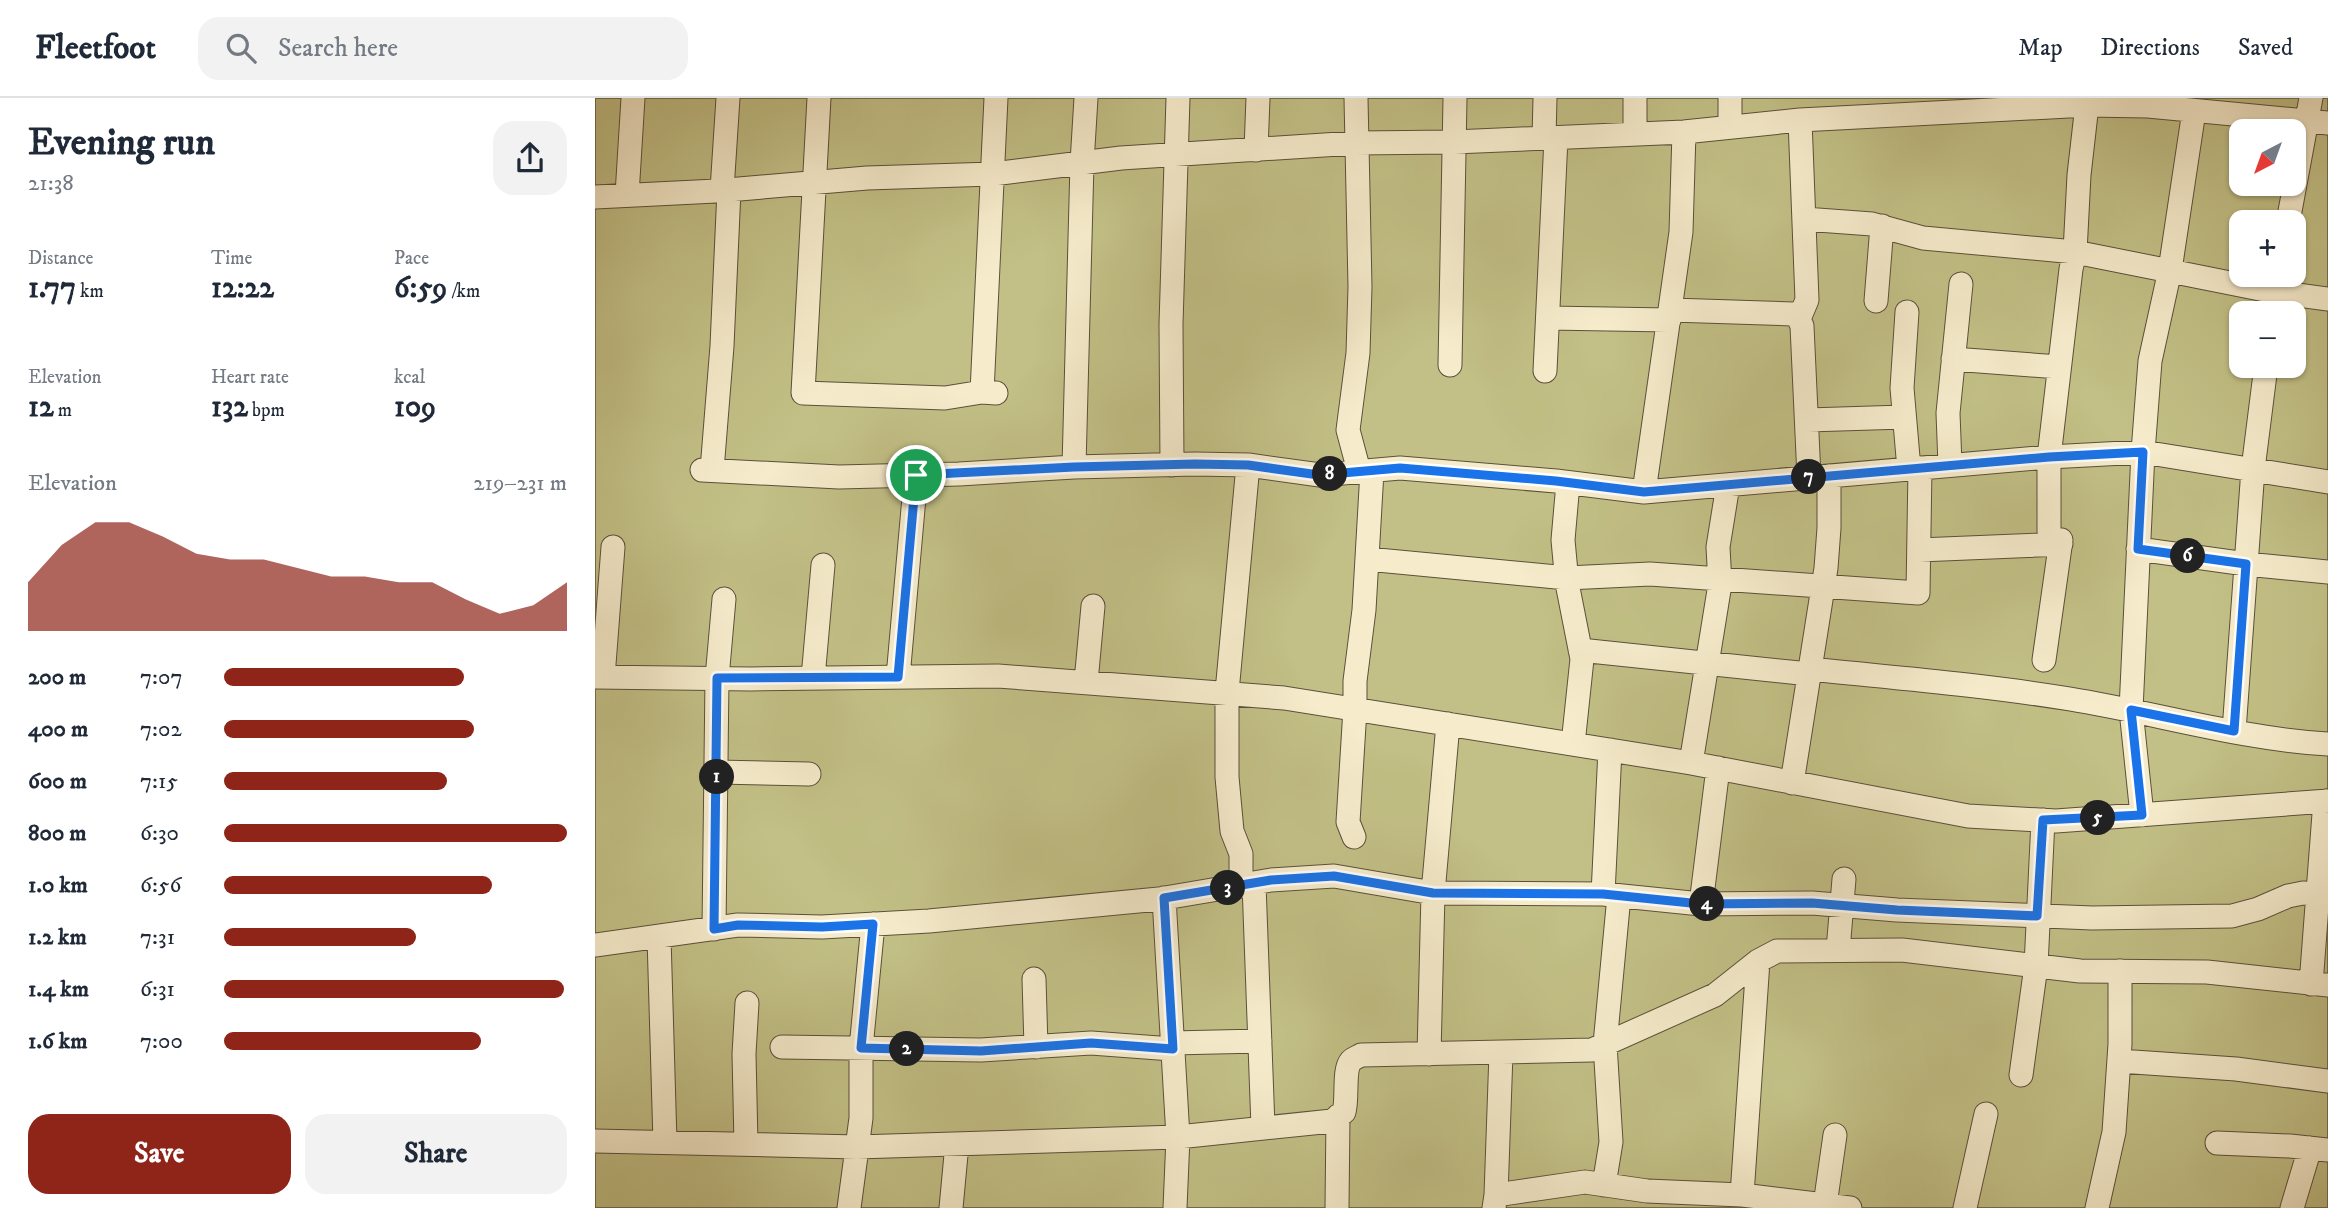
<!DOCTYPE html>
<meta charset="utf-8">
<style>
body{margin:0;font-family:"IM FELL DW Pica",serif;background:#f2f2f3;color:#1f2937;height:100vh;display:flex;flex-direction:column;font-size:26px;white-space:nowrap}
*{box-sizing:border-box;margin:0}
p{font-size:23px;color:#747a83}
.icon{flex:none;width:38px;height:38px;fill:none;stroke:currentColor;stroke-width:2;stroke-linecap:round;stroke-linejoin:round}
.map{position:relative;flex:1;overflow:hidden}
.sheet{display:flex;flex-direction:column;background:#fff;width:595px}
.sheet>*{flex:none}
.needle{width:46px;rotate:221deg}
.tools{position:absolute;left:1634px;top:21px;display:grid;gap:14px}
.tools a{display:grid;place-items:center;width:77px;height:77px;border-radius:14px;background:#fff;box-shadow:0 2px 5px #0004;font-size:35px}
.pin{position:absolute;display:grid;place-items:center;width:60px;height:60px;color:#fff;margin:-30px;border:4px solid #fff;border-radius:50%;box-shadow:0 2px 7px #0007}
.km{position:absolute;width:35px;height:35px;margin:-18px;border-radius:50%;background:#222;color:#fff;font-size:19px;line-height:35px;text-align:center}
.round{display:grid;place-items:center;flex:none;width:74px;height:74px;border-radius:21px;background:#f2f2f3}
.overview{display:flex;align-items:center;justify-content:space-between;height:119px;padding:0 28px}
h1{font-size:38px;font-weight:700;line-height:52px}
.figures{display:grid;grid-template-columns:repeat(3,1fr);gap:10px;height:119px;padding:7px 28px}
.figures div{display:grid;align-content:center}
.figures b{font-size:30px;font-weight:700}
.figures small{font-size:19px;font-weight:400}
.figures p{font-size:19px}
.chart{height:196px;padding:14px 28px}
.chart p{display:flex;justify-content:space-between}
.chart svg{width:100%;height:126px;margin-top:7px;fill:#8f2418;opacity:.7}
.action{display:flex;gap:14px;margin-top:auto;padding:14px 28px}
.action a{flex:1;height:80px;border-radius:21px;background:#8f2418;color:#fff;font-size:28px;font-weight:700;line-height:80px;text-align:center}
.action a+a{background:#f2f2f3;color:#1f2937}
ul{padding:0 28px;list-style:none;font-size:23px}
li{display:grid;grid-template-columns:112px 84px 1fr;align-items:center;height:52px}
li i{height:18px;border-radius:9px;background:#8f2418}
header{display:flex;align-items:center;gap:42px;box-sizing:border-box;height:98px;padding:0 35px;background:#fff;border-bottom:2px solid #e0e1e3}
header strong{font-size:33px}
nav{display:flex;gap:38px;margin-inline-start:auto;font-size:24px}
.search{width:490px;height:63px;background:#f2f2f3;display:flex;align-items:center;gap:18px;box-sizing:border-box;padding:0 24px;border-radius:21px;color:#747a83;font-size:26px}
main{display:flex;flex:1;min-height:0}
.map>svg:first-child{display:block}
.green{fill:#c2c086;stroke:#75704e;stroke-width:2;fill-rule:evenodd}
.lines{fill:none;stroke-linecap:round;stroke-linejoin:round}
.minor-casing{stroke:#5a503c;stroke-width:25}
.minor{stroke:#f6eccc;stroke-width:23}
.route-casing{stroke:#fff;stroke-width:14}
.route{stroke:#1a73e8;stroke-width:9}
</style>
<header>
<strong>Fleetfoot</strong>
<div class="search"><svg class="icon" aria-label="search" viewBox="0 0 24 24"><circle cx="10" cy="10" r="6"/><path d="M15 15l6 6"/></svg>Search here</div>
<nav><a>Map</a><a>Directions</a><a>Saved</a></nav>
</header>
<main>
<section class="sheet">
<div class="overview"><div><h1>Evening run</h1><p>21:38</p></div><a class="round"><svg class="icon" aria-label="share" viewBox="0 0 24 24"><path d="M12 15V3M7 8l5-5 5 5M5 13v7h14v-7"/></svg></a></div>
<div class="figures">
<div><p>Distance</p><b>1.77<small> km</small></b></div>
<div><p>Time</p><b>12:22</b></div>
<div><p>Pace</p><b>6:59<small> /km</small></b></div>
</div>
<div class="figures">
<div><p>Elevation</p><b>12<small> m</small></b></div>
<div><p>Heart rate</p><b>132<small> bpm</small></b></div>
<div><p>kcal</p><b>109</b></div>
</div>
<div class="chart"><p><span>Elevation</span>219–231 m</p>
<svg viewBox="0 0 160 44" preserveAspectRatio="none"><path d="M0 44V27L10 14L20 6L30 6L40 11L50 17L60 19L70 19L80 22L90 25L100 25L110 27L120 27L130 33L140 38L150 35L160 27V44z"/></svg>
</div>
<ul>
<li><b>200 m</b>7:07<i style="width:70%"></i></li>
<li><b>400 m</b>7:02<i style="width:73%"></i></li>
<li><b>600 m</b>7:15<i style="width:65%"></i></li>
<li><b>800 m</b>6:30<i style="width:100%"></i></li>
<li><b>1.0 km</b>6:56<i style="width:78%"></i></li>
<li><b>1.2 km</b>7:31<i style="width:56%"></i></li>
<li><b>1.4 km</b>6:31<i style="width:99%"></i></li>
<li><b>1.6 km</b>7:00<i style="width:75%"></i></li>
</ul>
<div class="action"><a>Save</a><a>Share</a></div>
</section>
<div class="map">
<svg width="1733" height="1110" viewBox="0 0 1733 1110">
<rect width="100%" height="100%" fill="#f1e1b0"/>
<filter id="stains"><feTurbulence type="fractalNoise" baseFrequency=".00286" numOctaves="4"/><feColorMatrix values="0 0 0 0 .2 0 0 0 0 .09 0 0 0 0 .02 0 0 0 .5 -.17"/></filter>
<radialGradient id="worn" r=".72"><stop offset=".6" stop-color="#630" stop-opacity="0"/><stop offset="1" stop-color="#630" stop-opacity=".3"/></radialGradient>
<path class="green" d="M0 0H1733V1110H0ZM1647 33H1699V86H1647ZM1647 124H1699V177H1647ZM1647 215H1699V268H1647Z"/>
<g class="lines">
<defs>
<path id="minor" d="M224 0 208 295 350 300 387 294 401 295
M761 0 765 189 763 255 753 332 764 373
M1135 29V0
M1040 36V0
M949 40 950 0
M661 52 663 0
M127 92 133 0
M32 97 38 0
M0 99 121 93 272 80 398 76 526 60 760 45 859 44 1089 34 1205 22 1492 7 1553 8 1733 25
M1209 121 1277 126 1328 140 1480 154 1680 194 1733 201
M1693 124 1716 0
M1281 203 1287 128
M1076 212 1198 216 1204 221 1207 228 1214 379
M1312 214 1307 290 1314 371
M1678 215 1684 177
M953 220 1074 222
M1204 221 1212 202 1205 22
M1358 261 1464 269
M855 267 860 0
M950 273 961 40
M387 294 401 0
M1213 322 1309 319
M577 367 576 226 583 0
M1355 367 1353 315 1366 186
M479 369 487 65 491 0
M107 372 244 379 364 376 479 369 600 366 653 367 725 377 805 370 961 383 1049 394 1454 359 1548 354 1733 384
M117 372 127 248 134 92
M973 385 968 442 972 485 987 561 978 646
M1049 394 1086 134 1089 34
M1543 451 1651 466 1733 474
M1324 452 1466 446
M772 461 972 480 1055 476 1323 495 1325 370
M985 552 1214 576
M1449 562 1466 442H1460L1454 434V359L1476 171 1480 154 1484 77 1492 7
M1215 571C1302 580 1389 587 1475 601 1561 615 1646 641 1733 646
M0 579 156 581 403 578 689 600 1096 665 1373 718 1461 723 1733 703
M8 579 18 449
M303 579 321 377
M218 580 228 467
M491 584 498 508
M1639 633 1658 371 1671 268
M1096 665 1125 486 1123 449 1133 387
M122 674 214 676
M1197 685 1231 470 1234 430V378
M1547 717 1536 612 1548 354 1555 263 1575 172 1599 13
M759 739 753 724 760 611V583L769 512 777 373
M659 786 668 1029
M646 788V756L637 733 632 679V594L653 367
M1008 796 1015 652
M569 800 583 1039 580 1110
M1106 806 1123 670
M119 831 122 580 129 501
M64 839 70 1044
M0 847 143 827 227 829 334 823 564 801 676 782 739 778 838 795 1008 796 1106 806 1217 805 1302 812 1497 820 1637 818 1663 811 1693 798 1708 795 1733 797
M1243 852 1249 781
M439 881 441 949
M1716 886 1730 703
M577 945 665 943
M187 949 386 952 496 945 577 951
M834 956 838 795 853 626
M1524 963 1641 971 1733 983
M1426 977 1441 868 1448 722
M0 1043 262 1049 583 1039 737 1023 749 1014C753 1001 748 972 756 963 759 960 763 959 766 957L997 952 1120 897 1163 863 1182 853 1307 852 1485 873 1612 874 1733 887
M1622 1045 1695 1048 1733 1052
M151 1046 149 956 152 905
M1009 1087 1016 1044 1010 946 1024 798
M901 1097 906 955
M1147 1097 1163 863
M1230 1107 1240 1037
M254 1110 266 1020V950L278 826
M356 1110 362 1046
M742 1110 743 1018
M899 1110 901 1097 990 1084 1052 1093 1147 1097 1255 1110
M1370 1110 1391 1016
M1502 1110 1519 1034 1525 946V873
M1697 1110 1715 1050"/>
</defs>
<use href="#minor" class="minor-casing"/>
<use href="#minor" class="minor"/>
</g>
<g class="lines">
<defs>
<path id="route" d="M1548 354 1543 451 1651 466 1639 633 1536 612 1547 717 1448 722 1442 818 1302 812 1217 805 1106 806 1008 796 838 795 739 778 676 782 569 800 578 951 496 945 386 953 266 950 278 826 227 829 143 827 119 831 122 580 303 579 321 377 479 369 600 366 653 367 724 377 805 370 961 383 1049 394 1454 359Z"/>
</defs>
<use href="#route" class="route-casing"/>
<use href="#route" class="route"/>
</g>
<rect width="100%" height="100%" filter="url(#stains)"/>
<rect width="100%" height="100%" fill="url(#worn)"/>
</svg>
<div class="tools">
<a><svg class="needle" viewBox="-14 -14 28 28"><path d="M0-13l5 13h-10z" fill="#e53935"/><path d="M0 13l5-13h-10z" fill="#747a83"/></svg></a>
<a>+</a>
<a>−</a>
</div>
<div class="pin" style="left:321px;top:377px;background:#1e9e55"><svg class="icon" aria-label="arrive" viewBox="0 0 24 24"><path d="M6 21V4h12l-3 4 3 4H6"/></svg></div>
<b class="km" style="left:122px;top:679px">1</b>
<b class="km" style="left:312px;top:951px">2</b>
<b class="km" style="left:633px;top:790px">3</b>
<b class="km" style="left:1112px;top:806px">4</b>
<b class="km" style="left:1503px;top:720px">5</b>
<b class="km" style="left:1593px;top:458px">6</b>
<b class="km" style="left:1214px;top:379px">7</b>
<b class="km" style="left:735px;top:376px">8</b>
</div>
</main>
